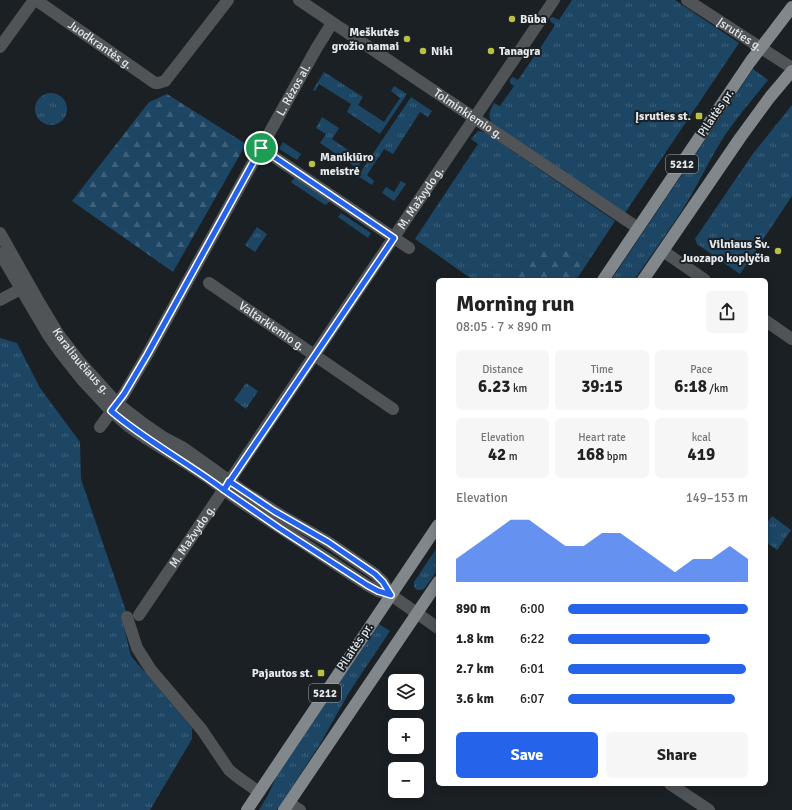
<!DOCTYPE html>
<meta charset="utf-8">
<style>
body{margin:0;font-family:Signika,sans-serif;background:#f6f6f6;color:#222;height:100vh;display:flex;flex-direction:column;font-size:15px;white-space:nowrap}
*{box-sizing:border-box;margin:0}
p{font-size:13px;color:#767676}
.icon{flex:none;width:22px;height:22px;fill:none;stroke:currentColor;stroke-width:2;stroke-linecap:round;stroke-linejoin:round}
.map{position:relative;flex:1;overflow:hidden}
.side{position:absolute;left:436px;top:278px;width:332px;height:508px;display:flex;flex-direction:column;background:#fff;border-radius:6px;box-shadow:0 2px 10px #0003}
.side>*{flex:none}
.buttons{position:absolute;left:388px;top:674px;display:grid;gap:8px}
.buttons a{display:grid;place-items:center;width:36px;height:36px;border-radius:6px;background:#fff;box-shadow:0 2px 10px #0003;font-size:20px}
.pin{position:absolute;display:grid;place-items:center;width:34px;height:34px;color:#fff;margin:-17px;border:2px solid #fff;border-radius:50%;box-shadow:0 1px 4px #0007}
.round{display:grid;place-items:center;flex:none;width:42px;height:42px;border-radius:6px;background:#f6f6f6}
.overview{display:flex;align-items:center;justify-content:space-between;height:68px;padding:0 20px}
h1{font-size:22px;font-weight:800;line-height:30px}
.metrics{display:grid;grid-template-columns:repeat(3,1fr);gap:6px;height:68px;padding:4px 20px}
.metrics div{display:grid;align-content:center;border-radius:6px;background:#f6f6f6;text-align:center}
.metrics b{font-size:17px;font-weight:800}
.metrics small{font-size:11px;font-weight:400}
.metrics p{font-size:11px}
.chart{height:112px;padding:8px 20px}
.chart p{display:flex;justify-content:space-between}
.chart svg{width:100%;height:72px;margin-top:4px;fill:#2563eb;opacity:.7}
.button{display:flex;gap:8px;margin-top:auto;padding:8px 20px}
.button a{flex:1;height:46px;border-radius:6px;background:#2563eb;color:#fff;font-size:16px;font-weight:800;line-height:46px;text-align:center}
.button a+a{background:#f6f6f6;color:#222}
ul{padding:0 20px;list-style:none;font-size:13px}
li{display:grid;grid-template-columns:64px 48px 1fr;align-items:center;height:30px}
li i{height:10px;border-radius:5px;background:#2563eb}
.map>svg:first-child{display:block}
.grass{fill:url(#grass-tufts)}
.forest{fill:url(#forest-firs)}
.lines{fill:none;stroke-linecap:round;stroke-linejoin:round}
.minor{stroke:#515456;stroke-width:12}
.major{stroke:#82878c;stroke-width:12}
.route-casing{stroke:#fff;stroke-width:8}
.route{stroke:#2563eb;stroke-width:5}
.poi-dot{fill:#bbc044;stroke:#1b2025;stroke-width:1.5}
.labels{text-anchor:middle;dominant-baseline:central;stroke-width:4;stroke-linejoin:round;paint-order:stroke}
.shield{fill:#1b2025;stroke:#a9adb1;stroke-width:1}
.shield-label{font-size:11px;font-weight:bold;fill:#e6eaed}
.poi-label{font-size:12px;font-weight:bold;fill:#e6eaed;stroke:#1b2025;text-anchor:start}
.street-label{font-size:12px;fill:#e6eaed;stroke:#1b2025}
</style>
<div class="map">
<svg width="792" height="810" viewBox="0 0 792 810">
<defs>
<pattern id="grass-tufts" width="24" height="20" patternUnits="userSpaceOnUse"><rect width="24" height="20" fill="#1d4665"/><path d="M3 7l-1-3M5 7V3M7 7l1-3M15 17l-1-3M17 17v-4M19 17l1-3" fill="none" stroke="#3e617b"/></pattern>
<pattern id="forest-firs" width="22" height="20" patternUnits="userSpaceOnUse"><rect width="22" height="20" fill="#1d4665"/><path d="M5 1l3.5 6h-7zM16 11l3.5 6h-7z" fill="#3e617b"/></pattern>
</defs>
<rect width="100%" height="100%" fill="#1b2025"/>
<path class="grass" d="M572 0H675L739 43 625 213 491 122C488 113 490 111 494 103L500 106 514 86 510 83V79L513 77 518 80 535 55 529 51 530 48 534 47 539 50 555 25 550 21V18L553 17 559 20Z
M753 69 768 80C754 98 738 116 725 135 709 160 697 187 681 212 666 235 650 257 634 280H611Z
M324 72 363 97 358 105 384 122 400 98 391 91 394 86 407 94 380 134 347 112 351 104 319 84 315 91 313 90Z
M35 109a16 16 0 1 1 32 0a16 16 0 1 1-32 0Z
M411 97 432 111 428 117 420 112 393 154 384 149 367 175 374 181 372 185 358 176Z
M792 105V196L740 274 697 244 695 239 752 155Z
M322 117 339 128 332 139 363 160 357 168 320 143 326 134 316 128Z
M478 131 484 132 489 135 615 221 590 259 559 248 511 273V280H473L415 239 478 144 471 139Z
M283 142 301 154 297 160 279 149Z
M295 177 330 200C329 203 327 204 325 205L291 182Z
M401 181 406 184 394 201 382 193 386 187 394 192Z
M341 213 371 233 368 238 338 217Z
M257 227 267 234 255 252 245 245Z
M0 338 17 343 40 388 80 442 81 479 126 611 121 615 131 656 192 728V739L150 810H0Z
M246 383 258 391 246 409 234 400Z
M772 516 791 530 777 550 766 542V524Z
M438 546V570L424 589 420 590H417L414 587V582Z
M379 624 390 631 350 691 320 744 277 810H259L269 793 276 777Z"/>
<path class="forest" d="M167 94 246 144 173 272 72 201 149 102Z
M559 248 590 259 576 280H511V273L533 252Z"/>
<g class="lines">
<g class="minor">
<path id="s1" d="M36 0 155 83H158L165 81 228 0"/>
<path id="s2" d="M299 0 638 228"/>
<path id="s3" d="M687 0 792 68"/>
<path d="M0 47 34 0"/>
<path d="M261 148 409 248"/>
<path id="s4" d="M0 233 39 302 59 335 79 361 117 403 144 424 163 437 182 447 213 469 243 491 284 517 328 542 375 574 383 582 391 595"/>
<path d="M663 251 705 280"/>
<path d="M0 253 48 335 60 352 83 381 111 411 127 425 147 439 187 464 207 477 238 500 367 585 378 591 391 595 438 628"/>
<path id="s5" d="M209 283 393 409"/>
<path d="M0 300 21 289"/>
<path d="M766 321 792 339"/>
<path id="s6" d="M100 427 124 394 147 355 261 148 316 49 332 23"/>
<path id="s7" d="M139 615 554 0"/>
<path d="M127 617 137 648 151 670 202 730 229 770 239 778 259 792"/>
<path d="M670 784 709 810"/>
<path d="M289 803 300 810"/>
</g>
<path class="major" d="M603 280 750 62 792 7
M643 280 740 138 770 97 792 71
M247 810 438 525
M284 810 438 582"/>
</g>
<g class="lines">
<defs>
<path id="route" d="M261 148 147 355 124 394 111 411C146 441 187 462 224 490L229 481 274 511 328 542 375 574 383 582 391 595 378 591 367 585 279 528 224 490 394 238 261 148"/>
</defs>
<use href="#route" class="route-casing"/>
<use href="#route" class="route"/>
</g>
<g class="poi-dot">
<circle cx="512" cy="19" r="4"/>
<circle cx="407" cy="39" r="4"/>
<circle cx="423" cy="51" r="4"/>
<circle cx="491" cy="51" r="4"/>
<rect x="695" y="112" width="8" height="8" rx="2"/>
<circle cx="312" cy="164" r="4"/>
<circle cx="778" cy="251" r="4"/>
<rect x="317" y="669" width="8" height="8" rx="2"/>
</g>
<g class="labels">
<g class="shield">
<rect x="666" y="155" width="32" height="18" rx="3"/>
<rect x="309" y="684" width="32" height="18" rx="3"/>
</g>
<g class="shield-label">
<text x="682" y="164">5212</text>
<text x="325" y="693">5212</text>
</g>
<g class="poi-label">
<text x="520" y="19">Būba</text>
<text x="399" y="32" text-anchor="end">Meškutės<tspan x="399" dy="14">grožio namai</tspan></text>
<text x="431" y="51">Niki</text>
<text x="499" y="51">Tanagra</text>
<text x="691" y="116" text-anchor="end">Įsruties st.</text>
<text x="320" y="157">Manikiūro<tspan x="320" dy="14">meistrė</tspan></text>
<text x="770" y="244" text-anchor="end">Vilniaus Šv.<tspan x="770" dy="14">Juozapo koplyčia</tspan></text>
<text x="313" y="673" text-anchor="end">Pajautos st.</text>
</g>
<g class="street-label">
<text stroke="none"><textPath href="#s3" startOffset="63">Įsruties g.</textPath></text>
<text stroke="none"><textPath href="#s1" startOffset="78">Juodkrantės g.</textPath></text>
<text stroke="none"><textPath href="#s6" startOffset="389">L. Rėzos al.</textPath></text>
<text transform="translate(716 113) rotate(-56)">Pilaitės pr.</text>
<text stroke="none"><textPath href="#s2" startOffset="204">Tolminkiemio g.</textPath></text>
<text stroke="none"><textPath href="#s7" startOffset="503">M. Mažvydo g.</textPath></text>
<text stroke="none"><textPath href="#s5" startOffset="76">Valtarkiemio g.</textPath></text>
<text stroke="none"><textPath href="#s4" startOffset="152">Karaliaučiaus g.</textPath></text>
<text stroke="none"><textPath href="#s7" startOffset="95">M. Mažvydo g.</textPath></text>
<text transform="translate(355 647) rotate(-56)">Pilaitės pr.</text>
</g>
</g>
</svg>
<div class="buttons">
<a><svg class="icon" aria-label="layers" viewBox="0 0 24 24"><path d="M12 4l9 5-9 5-9-5zM3 14l9 5 9-5"/></svg></a>
<a>+</a>
<a>−</a>
</div>
<div class="pin" style="left:261px;top:148px;background:#1e9e55"><svg class="icon" aria-label="arrive" viewBox="0 0 24 24"><path d="M6 21V4h12l-3 4 3 4H6"/></svg></div>
<section class="side">
<div class="overview"><div><h1>Morning run</h1><p>08:05 · 7 × 890 m</p></div><a class="round"><svg class="icon" aria-label="share" viewBox="0 0 24 24"><path d="M12 15V3M7 8l5-5 5 5M5 13v7h14v-7"/></svg></a></div>
<div class="metrics">
<div><p>Distance</p><b>6.23<small> km</small></b></div>
<div><p>Time</p><b>39:15</b></div>
<div><p>Pace</p><b>6:18<small> /km</small></b></div>
</div>
<div class="metrics">
<div><p>Elevation</p><b>42<small> m</small></b></div>
<div><p>Heart rate</p><b>168<small> bpm</small></b></div>
<div><p>kcal</p><b>419</b></div>
</div>
<div class="chart"><p><span>Elevation</span>149–153 m</p>
<svg viewBox="0 0 160 44" preserveAspectRatio="none"><path d="M0 44V30L10 22L20 14L30 6L40 6L50 14L60 22L70 22L80 14L90 14L100 22L110 30L120 38L130 30L140 30L150 22L160 30V44z"/></svg>
</div>
<ul>
<li><b>890 m</b>6:00<i style="width:100%"></i></li>
<li><b>1.8 km</b>6:22<i style="width:79%"></i></li>
<li><b>2.7 km</b>6:01<i style="width:99%"></i></li>
<li><b>3.6 km</b>6:07<i style="width:93%"></i></li>
</ul>
<div class="button"><a>Save</a><a>Share</a></div>
</section>
</div>
